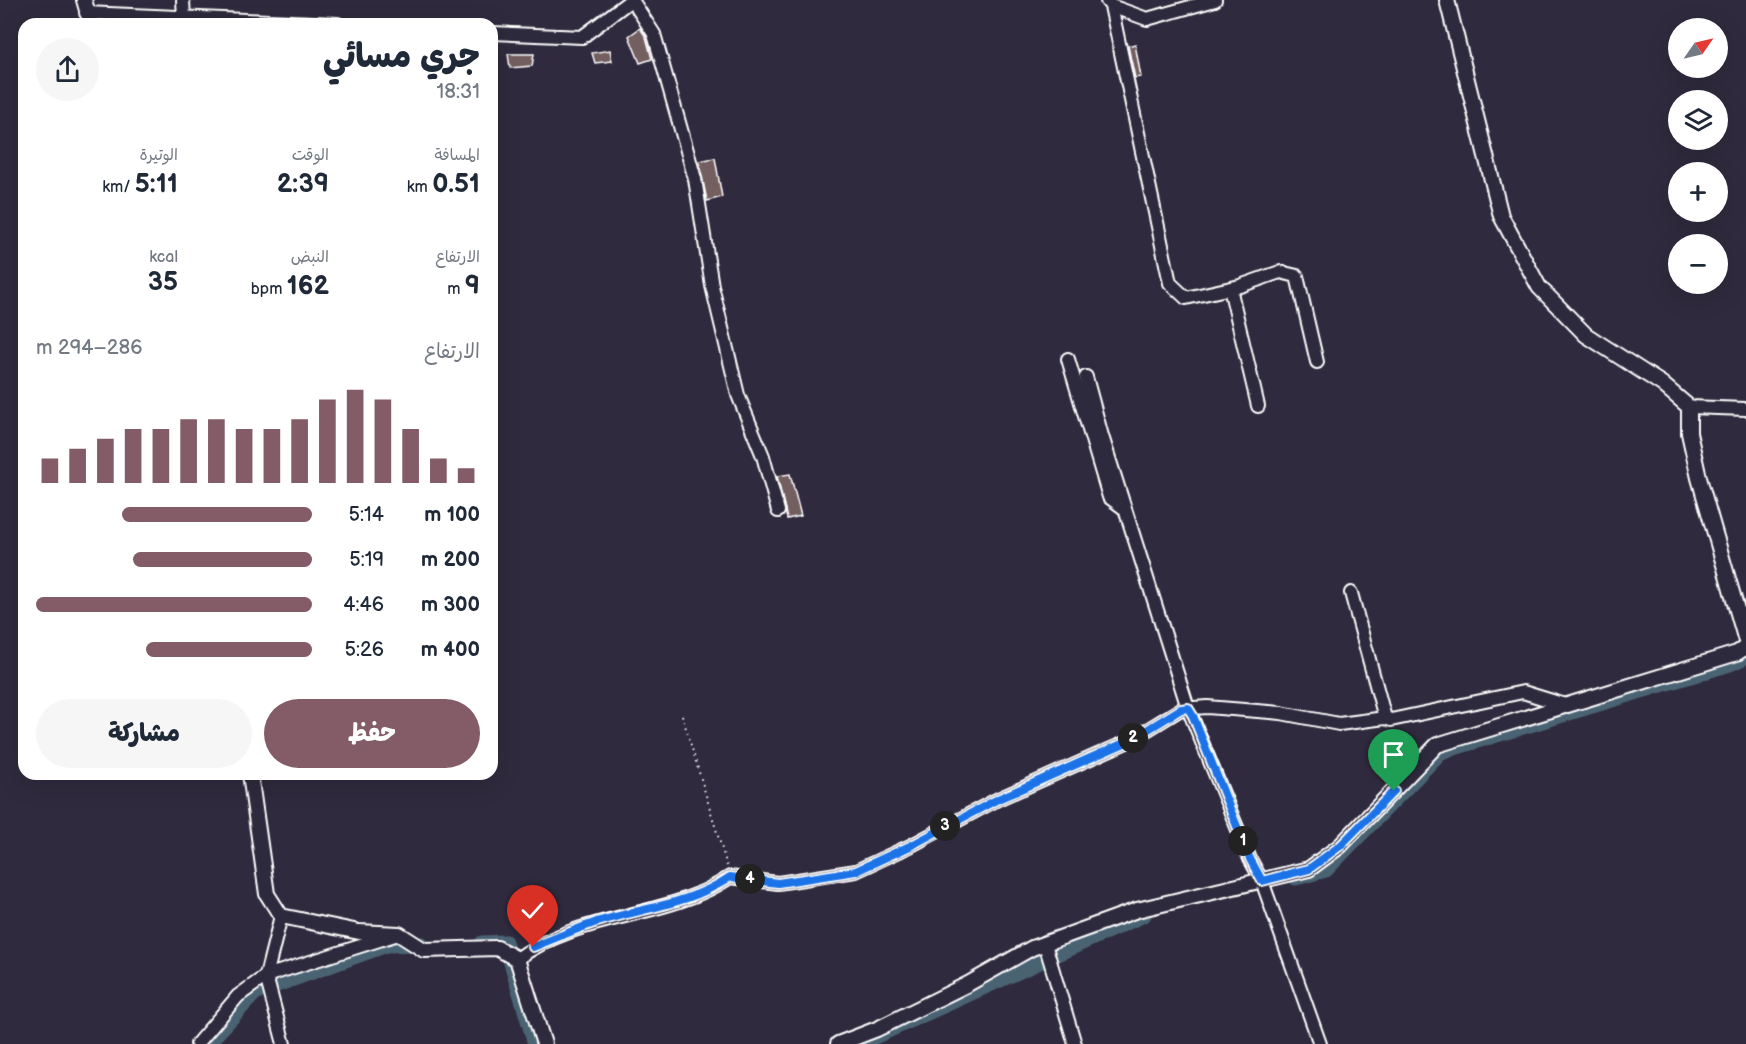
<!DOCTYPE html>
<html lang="ar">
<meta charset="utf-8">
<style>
body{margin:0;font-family:"Balsamiq Sans","Playpen Sans Arabic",sans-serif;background:#f6f6f7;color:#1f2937;direction:rtl;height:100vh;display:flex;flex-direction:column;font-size:22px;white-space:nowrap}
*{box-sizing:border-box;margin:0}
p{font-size:20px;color:#747a83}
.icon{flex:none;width:33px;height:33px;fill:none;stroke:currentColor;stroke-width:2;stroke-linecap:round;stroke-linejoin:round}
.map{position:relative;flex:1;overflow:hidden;direction:ltr}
.drawer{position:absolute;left:18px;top:18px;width:480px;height:762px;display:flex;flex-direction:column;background:#fff;border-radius:18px;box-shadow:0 6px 24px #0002;direction:rtl}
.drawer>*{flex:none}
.needle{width:39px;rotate:56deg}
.tools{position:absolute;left:1668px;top:18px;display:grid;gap:12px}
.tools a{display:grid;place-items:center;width:60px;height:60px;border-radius:50%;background:#fff;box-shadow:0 6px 24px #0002;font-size:30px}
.pin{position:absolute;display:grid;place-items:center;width:51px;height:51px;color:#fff;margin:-62px -26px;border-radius:50% 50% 50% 0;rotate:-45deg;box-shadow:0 0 6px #0007}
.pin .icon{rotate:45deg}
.km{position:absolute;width:30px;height:30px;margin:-15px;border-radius:50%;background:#222;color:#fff;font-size:16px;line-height:30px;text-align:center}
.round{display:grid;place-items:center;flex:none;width:63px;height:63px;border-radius:32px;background:#f6f6f7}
.overview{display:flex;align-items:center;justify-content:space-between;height:102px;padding:0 18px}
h1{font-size:33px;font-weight:800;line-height:45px}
.stats{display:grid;grid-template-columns:repeat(3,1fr);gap:9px;height:102px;padding:6px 18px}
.stats div{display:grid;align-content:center}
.stats b{font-size:26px;font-weight:800}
.stats small{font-size:16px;font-weight:400}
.stats p{font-size:16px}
.chart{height:168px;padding:12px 18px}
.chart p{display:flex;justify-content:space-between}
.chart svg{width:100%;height:108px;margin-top:6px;stroke:#845c67;stroke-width:6}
.button{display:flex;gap:12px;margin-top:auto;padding:12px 18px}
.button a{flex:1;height:69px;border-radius:36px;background:#845c67;color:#fff;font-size:24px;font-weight:800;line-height:69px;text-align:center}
.button a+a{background:#f6f6f7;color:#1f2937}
ul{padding:0 18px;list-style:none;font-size:20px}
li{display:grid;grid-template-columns:96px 72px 1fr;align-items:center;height:45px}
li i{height:15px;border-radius:8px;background:#845c67}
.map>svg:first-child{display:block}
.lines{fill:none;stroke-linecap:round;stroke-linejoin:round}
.canal{stroke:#4a6373;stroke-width:15}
.building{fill:#735e60;stroke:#fff;stroke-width:1.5}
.minor-casing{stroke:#fff;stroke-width:16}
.tertiary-casing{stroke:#fff;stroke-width:18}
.path{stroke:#fff;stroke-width:2;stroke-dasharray:1.5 4.5;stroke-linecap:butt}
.minor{stroke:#2f2a3d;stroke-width:12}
.tertiary{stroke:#2f2a3d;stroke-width:14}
.route-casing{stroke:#fff;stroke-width:12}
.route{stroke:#1a73e8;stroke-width:8}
</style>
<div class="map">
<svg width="1746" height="1044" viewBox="0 0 1746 1044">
<rect width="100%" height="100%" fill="#2f2a3d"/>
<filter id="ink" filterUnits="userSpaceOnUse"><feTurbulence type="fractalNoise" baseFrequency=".0167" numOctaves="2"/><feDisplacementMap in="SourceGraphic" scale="12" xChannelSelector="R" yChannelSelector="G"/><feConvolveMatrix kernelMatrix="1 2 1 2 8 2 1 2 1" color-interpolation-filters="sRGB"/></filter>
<g filter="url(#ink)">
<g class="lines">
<path class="canal" d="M1296 878 1326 870 1441 752 1730 664 1746 657
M482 943 505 942 535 1044
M207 1044 255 993 387 945 422 944
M859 1044 1144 915"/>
</g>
<path class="building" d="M640 28 646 37 652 59 640 63 629 36Z
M1135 44 1141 77 1135 78 1128 46Z
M610 50 612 61 595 63 592 53Z
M508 54H534L532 66 510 68Z
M715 158 722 197 707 201 699 161Z
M790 474 801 516 787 519 777 476Z"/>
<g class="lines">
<defs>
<path id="minor" d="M183 0 184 18
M632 0 654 34 695 179 712 286 738 395 763 456 778 511
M1107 1 1111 6 1147 19 1215 0
M1111 6 1170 283 1186 298 1240 286 1280 272 1297 276 1317 362
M86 13 338 24
M492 33 582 37 631 0
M1230 288 1258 406
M1068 359 1109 497 1125 509
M1086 377 1102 436 1188 708 1250 859 1262 881 1320 1044
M1689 407 1746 409
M1351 593 1385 718 1391 720 1523 692 1565 705
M281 916 266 976 284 1044
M1045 944 1075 1044
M517 959C580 912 666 920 730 877L778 883 856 871 910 846 998 799 1129 741 1181 709 1207 707 1281 713 1339 724 1385 718
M197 1044 238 996 266 976 395 935"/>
<path id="tertiary" d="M84 0 91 24
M1447 0 1501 216 1539 287 1586 335 1662 384 1689 407V433L1699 478 1746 641
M250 774 267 894 281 916 359 932 399 934 424 950 497 948 517 959 544 1044
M838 1044 877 1029 968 984 1032 948 1137 910 1309 869 1340 846 1437 745 1737 653 1746 647"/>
</defs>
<use href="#minor" class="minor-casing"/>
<use href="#tertiary" class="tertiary-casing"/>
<path class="path" d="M682 715 727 866"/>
<use href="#minor" class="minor"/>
<use href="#tertiary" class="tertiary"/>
</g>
</g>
<g class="lines" filter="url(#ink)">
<defs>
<path id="route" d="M533 947C553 939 574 930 594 923 641 908 689 905 730 877L778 883 856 871 910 846 998 799 1129 741 1181 709 1188 708 1193 716 1250 859 1262 881 1309 869 1340 846 1394 791"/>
</defs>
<use href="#route" class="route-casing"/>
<use href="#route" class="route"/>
</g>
</svg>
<div class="tools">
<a><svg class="needle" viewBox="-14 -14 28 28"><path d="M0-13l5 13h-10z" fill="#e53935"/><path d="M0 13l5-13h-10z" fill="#747a83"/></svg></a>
<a><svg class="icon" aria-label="layers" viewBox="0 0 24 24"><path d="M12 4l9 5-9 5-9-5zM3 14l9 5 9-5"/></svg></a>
<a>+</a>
<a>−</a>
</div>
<div class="pin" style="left:1394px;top:791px;background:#1e9e55"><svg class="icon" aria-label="arrive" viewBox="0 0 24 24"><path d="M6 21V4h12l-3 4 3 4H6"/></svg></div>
<div class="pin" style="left:533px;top:947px;background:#d93025"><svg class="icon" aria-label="check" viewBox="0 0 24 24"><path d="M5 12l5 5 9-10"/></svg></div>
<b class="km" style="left:1243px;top:841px">1</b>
<b class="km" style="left:1133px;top:738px">2</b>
<b class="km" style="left:945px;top:826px">3</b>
<b class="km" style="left:750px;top:879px">4</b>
<section class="drawer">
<div class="overview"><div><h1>جري مسائي</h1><p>18:31</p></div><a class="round"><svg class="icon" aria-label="share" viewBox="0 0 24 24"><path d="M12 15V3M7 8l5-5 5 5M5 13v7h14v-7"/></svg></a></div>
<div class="stats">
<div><p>المسافة</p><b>0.51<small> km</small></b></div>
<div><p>الوقت</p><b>2:39</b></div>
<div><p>الوتيرة</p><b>5:11<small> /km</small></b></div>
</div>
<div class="stats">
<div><p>الارتفاع</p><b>9<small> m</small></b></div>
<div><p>النبض</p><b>162<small> bpm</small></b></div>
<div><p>kcal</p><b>35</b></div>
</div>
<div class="chart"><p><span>الارتفاع</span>286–294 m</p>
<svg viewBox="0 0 160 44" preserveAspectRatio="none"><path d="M5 44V34M15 44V30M25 44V26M35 44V22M45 44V22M55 44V18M65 44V18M75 44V22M85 44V22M95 44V18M105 44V10M115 44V6M125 44V10M135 44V22M145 44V34M155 44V38"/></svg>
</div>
<ul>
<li><b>100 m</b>5:14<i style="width:69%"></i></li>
<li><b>200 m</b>5:19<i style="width:65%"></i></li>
<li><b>300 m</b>4:46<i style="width:100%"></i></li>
<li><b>400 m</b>5:26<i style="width:60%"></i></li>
</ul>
<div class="button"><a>حفظ</a><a>مشاركة</a></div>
</section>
</div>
